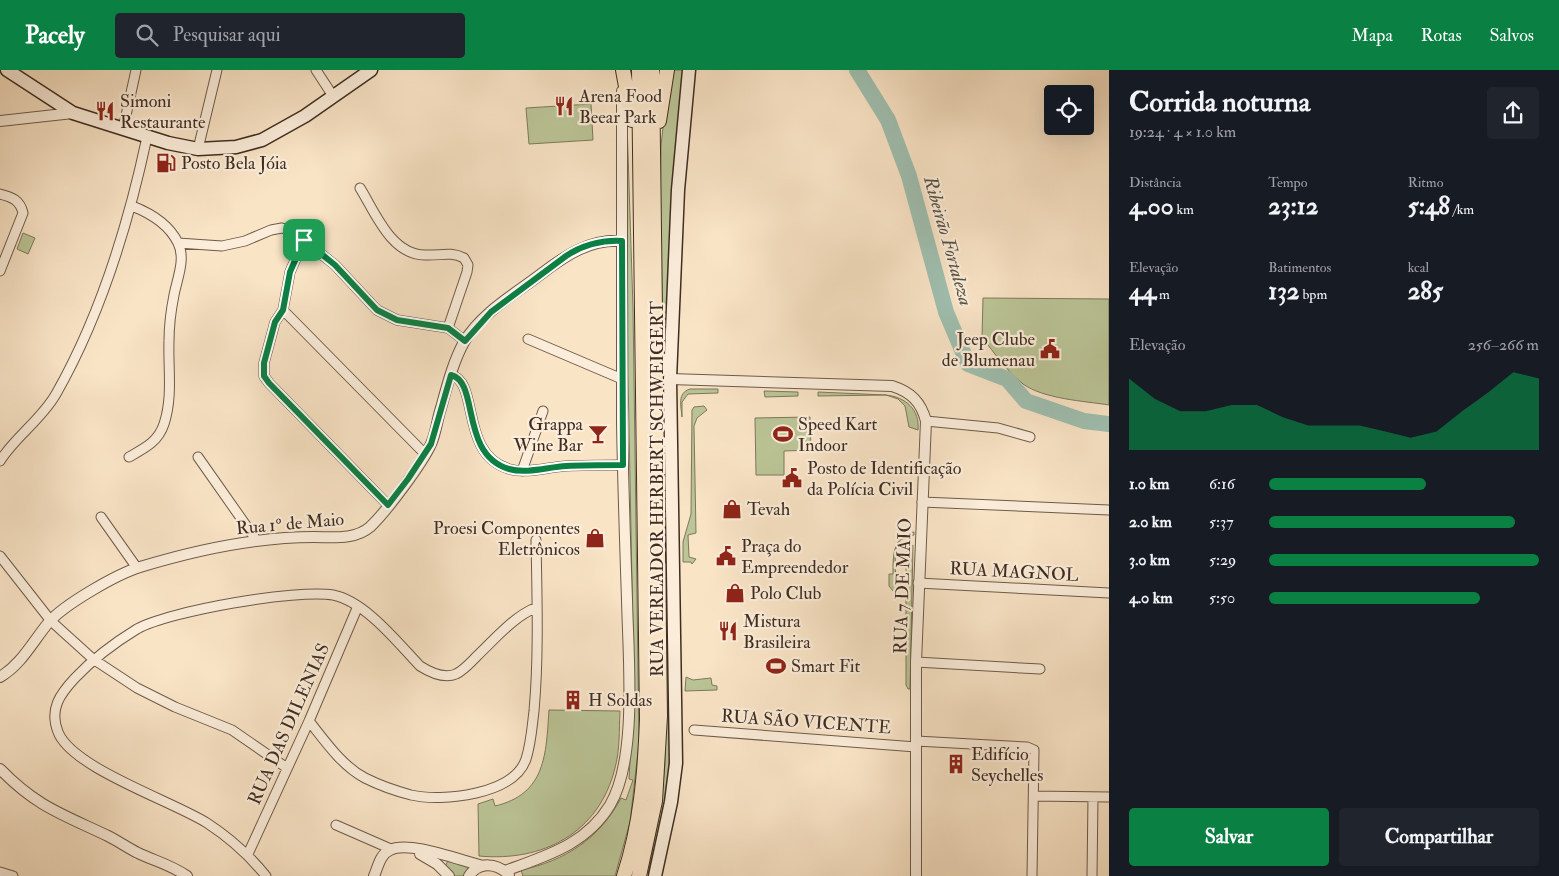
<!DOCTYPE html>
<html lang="pt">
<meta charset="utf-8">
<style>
body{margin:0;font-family:"IM FELL Double Pica",serif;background:#20242c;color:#f1f3f6;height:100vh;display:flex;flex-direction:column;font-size:19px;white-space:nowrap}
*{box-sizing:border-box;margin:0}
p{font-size:16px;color:#9ea1a6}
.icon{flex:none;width:28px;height:28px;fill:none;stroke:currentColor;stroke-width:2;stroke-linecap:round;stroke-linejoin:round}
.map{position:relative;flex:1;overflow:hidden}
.sheet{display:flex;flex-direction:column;background:#171b24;width:450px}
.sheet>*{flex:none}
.fabs{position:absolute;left:1044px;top:15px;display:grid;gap:10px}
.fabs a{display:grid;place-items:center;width:50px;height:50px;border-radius:5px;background:#171b24;box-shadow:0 5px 20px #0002;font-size:25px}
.pin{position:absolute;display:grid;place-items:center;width:42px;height:42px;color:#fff;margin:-21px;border-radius:10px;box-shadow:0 2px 8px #0006}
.round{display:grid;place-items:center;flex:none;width:52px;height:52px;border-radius:5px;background:#20242c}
.overview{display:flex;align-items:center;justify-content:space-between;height:85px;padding:0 20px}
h1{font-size:28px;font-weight:700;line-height:38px}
.figures{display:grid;grid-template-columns:repeat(3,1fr);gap:8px;height:85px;padding:5px 20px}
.figures div{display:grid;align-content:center}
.figures b{font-size:25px;font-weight:700}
.figures small{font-size:14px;font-weight:400}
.figures p{font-size:14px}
.chart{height:140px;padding:10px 20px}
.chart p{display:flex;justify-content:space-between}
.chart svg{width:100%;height:90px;margin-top:5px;fill:#0b8043;opacity:.7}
.primary-button{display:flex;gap:10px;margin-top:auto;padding:10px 20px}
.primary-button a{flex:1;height:58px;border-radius:5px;background:#0b8043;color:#fff;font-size:20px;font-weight:700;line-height:58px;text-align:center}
.primary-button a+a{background:#20242c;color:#f1f3f6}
ul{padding:0 20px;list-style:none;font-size:16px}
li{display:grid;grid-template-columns:80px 60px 1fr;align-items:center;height:38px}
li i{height:12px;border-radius:6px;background:#0b8043}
header{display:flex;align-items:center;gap:30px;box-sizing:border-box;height:70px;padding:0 25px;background:#0b8043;color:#fff}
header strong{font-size:24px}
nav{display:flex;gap:28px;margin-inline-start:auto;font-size:18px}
.search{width:350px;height:45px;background:#20242c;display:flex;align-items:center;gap:12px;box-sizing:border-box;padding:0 18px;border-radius:5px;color:#9ea1a6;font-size:19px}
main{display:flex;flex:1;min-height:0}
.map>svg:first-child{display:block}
.green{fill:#bbc597;stroke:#7d795c}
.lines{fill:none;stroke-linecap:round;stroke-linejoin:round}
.river{stroke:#9fbfaf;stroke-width:16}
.minor-casing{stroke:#6e5b4a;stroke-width:11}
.tertiary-casing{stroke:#6e5b4a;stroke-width:12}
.secondary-casing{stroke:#3f2d21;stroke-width:15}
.primary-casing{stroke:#3f2d21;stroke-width:16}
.minor{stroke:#fbedda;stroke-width:9}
.tertiary{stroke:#fbedda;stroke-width:10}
.secondary{stroke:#fbedda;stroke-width:12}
.primary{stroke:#f9e4c6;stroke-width:14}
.route-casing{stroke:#fff;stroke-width:10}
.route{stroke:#0b8043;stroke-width:6}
.labels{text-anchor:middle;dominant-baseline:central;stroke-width:4.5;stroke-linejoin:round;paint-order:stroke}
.poi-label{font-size:18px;fill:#3f2d21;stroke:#fbedda;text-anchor:start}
.street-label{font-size:18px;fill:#3f2d21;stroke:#fbedda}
.water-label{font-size:19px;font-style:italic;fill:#575244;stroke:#fbedda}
</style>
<header>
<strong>Pacely</strong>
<div class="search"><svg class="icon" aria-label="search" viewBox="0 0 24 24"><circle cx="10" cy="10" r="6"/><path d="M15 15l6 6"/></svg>Pesquisar aqui</div>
<nav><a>Mapa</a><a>Rotas</a><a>Salvos</a></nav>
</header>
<main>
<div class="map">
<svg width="1109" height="806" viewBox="0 0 1109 806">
<rect width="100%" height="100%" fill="#f9e4c6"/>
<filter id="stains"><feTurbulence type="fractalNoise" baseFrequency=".004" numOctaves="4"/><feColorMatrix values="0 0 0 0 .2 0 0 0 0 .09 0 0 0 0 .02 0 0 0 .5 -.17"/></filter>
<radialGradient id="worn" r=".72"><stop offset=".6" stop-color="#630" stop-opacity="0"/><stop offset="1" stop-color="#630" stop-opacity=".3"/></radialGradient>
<path class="green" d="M669 0H684C658 225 668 452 670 678L668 720 651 805 648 804 661 735 665 694 660 155 661 76Z
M591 34 593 70 529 74 526 38Z
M627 52 633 238 639 673 630 752 615 806H523L521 800C565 791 600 768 621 728L626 730 633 710 629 709 634 618 628 304Z
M23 163 35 168 28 184 17 179Z
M983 228 1109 229V335C1084 331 1044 329 1023 314 1007 301 994 283 982 267Z
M690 319H718V323L688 324 682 332V347C681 336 677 323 690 319Z
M764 321 798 322V326L765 327Z
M818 322 886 325C906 327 920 340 918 360L909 357 905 336 898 329 886 325 818 326Z
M704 336 707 340 697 348 694 356 696 463 688 465 689 487 696 489 692 494 691 492H683V472L691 444 692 340 694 337Z
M810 347 811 380 784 381V405H756L755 348Z
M914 462V465L900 470 895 481 896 522H894L889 516V504H893C893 488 892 465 914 462Z
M913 475 910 619H908L906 615V485L907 479Z
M686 607 693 610 711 608 712 615 717 616V620L685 621Z
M549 640 620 641C619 660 620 680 615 698 599 763 543 792 479 786L478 734 493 729 495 736C546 724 546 684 549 640Z
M448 791 471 797 464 806H454L445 796Z"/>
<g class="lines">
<path class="river" d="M857 0 888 50 909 106 946 242 968 294 1007 309 1026 331 1084 351 1109 354"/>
<defs>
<path id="minor" d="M316 0 333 26
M123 59 136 0
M198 79 217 0
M360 118C375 142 391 185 425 185 440 186 450 181 464 188L468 195 467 202 448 258
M0 124C12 127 20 130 23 143L0 201
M304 170 290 202 283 240 275 252 264 293V306L269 313 388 435
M178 173 222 176 245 171 271 160 282 158 292 161 335 195 377 240 397 250 448 258 465 271
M283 240 425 384
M528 269 622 309
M451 305C480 312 459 384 509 399 527 404 548 397 566 396 585 395 604 395 623 395
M926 351 998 358 1030 367
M129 387C145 378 158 372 164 354 173 327 168 298 169 271 169 256 171 240 174 225 177 209 186 189 178 173 169 154 150 143 132 136
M198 387 257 471
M0 391C15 367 41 350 56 324 101 245 128 156 147 67
M522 401 543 341
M922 432 1109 440
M101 447 137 498
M0 486 51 551 93 589 137 618 175 637 232 660 287 698
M918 513 1109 523
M916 592 1040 599
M309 651C325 671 342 696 365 708 379 715 396 721 411 725 442 732 514 725 526 689 531 674 532 657 534 641 539 584 537 527 536 470
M694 660 916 677
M916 671 1027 677 1034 680 1032 806
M1034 726 1109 727
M336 755 391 779
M248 784 309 651 358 536
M0 802 13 806
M266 806C249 785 230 768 207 753 172 731 72 698 58 662 49 639 60 624 75 608 93 589 114 573 137 559 169 541 296 519 333 525 365 531 398 573 420 596 431 603 444 609 456 604 464 600 471 592 477 586 496 568 513 547 537 537
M1092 806 1093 727"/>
<path id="tertiary" d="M0 51 73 43
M670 309 892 316C911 322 921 332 926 351L916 592V806
M0 607C22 594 33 571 49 552 65 534 117 504 140 497 196 480 256 467 314 467 333 467 355 470 370 457 386 442 422 394 431 374 436 363 437 350 441 338 447 316 453 292 464 272 481 243 515 224 541 204 566 185 590 169 622 171
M0 699C37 737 62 744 108 766 118 771 128 778 138 783 155 791 171 795 187 806
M420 784 437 794 449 806
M505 801C545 786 586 775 610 735 638 688 628 585 627 530 625 471 623 411 622 352 621 242 623 131 622 21
M374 806C378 797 380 784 390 780 409 770 461 791 483 796
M469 806C479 791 497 793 509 805"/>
<path id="secondary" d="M7 0 73 43 168 73 198 79 236 77 262 70 305 46 371 0
M655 806 671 732 676 693 670 309 678 120 689 0"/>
<path id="primary" d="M623 0 632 50
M659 51 667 0
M624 806C641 755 645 702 647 649L639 0
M639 806 655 731 660 646 652 0"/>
</defs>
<use href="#minor" class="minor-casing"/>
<use href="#tertiary" class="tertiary-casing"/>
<use href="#secondary" class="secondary-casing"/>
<use href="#primary" class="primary-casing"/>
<use href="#minor" class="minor"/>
<use href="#tertiary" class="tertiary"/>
<use href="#secondary" class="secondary"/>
<use href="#primary" class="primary"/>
</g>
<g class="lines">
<defs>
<path id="route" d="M304 170 335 195 377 240 397 250 448 258 465 271 491 242 566 186C583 175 603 170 622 171L623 395C604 395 585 395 566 396 548 397 527 404 509 399 459 384 480 312 451 305L431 374 408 409 388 435 269 313 264 306V293L275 252 283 240 290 202Z"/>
</defs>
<use href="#route" class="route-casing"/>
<use href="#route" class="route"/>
</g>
<defs>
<symbol id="restaurant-bare" viewBox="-9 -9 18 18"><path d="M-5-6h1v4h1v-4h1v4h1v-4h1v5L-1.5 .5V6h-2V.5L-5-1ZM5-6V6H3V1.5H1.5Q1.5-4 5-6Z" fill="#8f2418" stroke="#fbedda" stroke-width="2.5" paint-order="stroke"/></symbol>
<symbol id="fuel-bare" viewBox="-9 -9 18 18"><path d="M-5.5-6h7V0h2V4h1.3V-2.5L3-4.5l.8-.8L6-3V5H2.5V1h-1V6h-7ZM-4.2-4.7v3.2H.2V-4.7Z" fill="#8f2418" stroke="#fbedda" stroke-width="2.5" paint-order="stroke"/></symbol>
<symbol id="civic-bare" viewBox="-9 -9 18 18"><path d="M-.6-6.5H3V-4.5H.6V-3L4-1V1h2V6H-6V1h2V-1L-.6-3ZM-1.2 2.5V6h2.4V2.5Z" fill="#8f2418" stroke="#fbedda" stroke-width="2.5" paint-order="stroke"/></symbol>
<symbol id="bar-bare" viewBox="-9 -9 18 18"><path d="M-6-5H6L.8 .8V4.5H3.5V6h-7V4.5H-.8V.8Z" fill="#8f2418" stroke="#fbedda" stroke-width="2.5" paint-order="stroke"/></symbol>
<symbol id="stadium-bare" viewBox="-9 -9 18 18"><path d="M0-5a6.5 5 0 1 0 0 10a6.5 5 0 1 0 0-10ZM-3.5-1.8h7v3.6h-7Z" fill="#8f2418" stroke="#fbedda" stroke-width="2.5" paint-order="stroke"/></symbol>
<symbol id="shop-bare" viewBox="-9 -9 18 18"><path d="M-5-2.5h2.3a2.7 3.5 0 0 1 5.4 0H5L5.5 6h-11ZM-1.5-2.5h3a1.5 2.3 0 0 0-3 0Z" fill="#8f2418" stroke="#fbedda" stroke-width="2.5" paint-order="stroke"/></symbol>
<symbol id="building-bare" viewBox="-9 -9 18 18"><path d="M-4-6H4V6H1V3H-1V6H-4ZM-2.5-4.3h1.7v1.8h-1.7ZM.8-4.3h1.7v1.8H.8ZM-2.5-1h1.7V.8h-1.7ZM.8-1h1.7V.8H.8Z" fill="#8f2418" stroke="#fbedda" stroke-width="2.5" paint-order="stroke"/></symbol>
</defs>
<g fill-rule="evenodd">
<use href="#restaurant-bare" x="550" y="22" width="28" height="28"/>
<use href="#restaurant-bare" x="91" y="27" width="28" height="28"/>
<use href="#fuel-bare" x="152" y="79" width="28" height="28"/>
<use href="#civic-bare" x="1036" y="265" width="28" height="28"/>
<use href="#bar-bare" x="584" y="350" width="28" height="28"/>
<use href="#stadium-bare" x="769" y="350" width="28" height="28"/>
<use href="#civic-bare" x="778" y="394" width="28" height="28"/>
<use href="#shop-bare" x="718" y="425" width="28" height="28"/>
<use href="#shop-bare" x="581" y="454" width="28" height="28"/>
<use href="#civic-bare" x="712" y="472" width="28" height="28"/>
<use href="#shop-bare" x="721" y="509" width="28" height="28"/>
<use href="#restaurant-bare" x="714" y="547" width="28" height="28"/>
<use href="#stadium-bare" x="762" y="582" width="28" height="28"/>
<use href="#building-bare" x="559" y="616" width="28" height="28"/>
<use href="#building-bare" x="942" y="680" width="28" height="28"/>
</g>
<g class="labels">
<g class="poi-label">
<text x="579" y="26">Arena Food<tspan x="579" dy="21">Beear Park</tspan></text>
<text x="120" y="31">Simoni<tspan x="120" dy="21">Restaurante</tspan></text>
<text x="181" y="93">Posto Bela Jóia</text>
<text x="1035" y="269" text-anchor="end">Jeep Clube<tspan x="1035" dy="21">de Blumenau</tspan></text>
<text x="583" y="354" text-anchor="end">Grappa<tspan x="583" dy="21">Wine Bar</tspan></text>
<text x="798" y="354">Speed Kart<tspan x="798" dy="21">Indoor</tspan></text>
<text x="807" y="398">Posto de Identificação<tspan x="807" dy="21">da Polícia Civil</tspan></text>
<text x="747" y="439">Tevah</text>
<text x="580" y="458" text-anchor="end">Proesi Componentes<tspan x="580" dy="21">Eletrônicos</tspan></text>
<text x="741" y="476">Praça do<tspan x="741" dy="21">Empreendedor</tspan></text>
<text x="750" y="523">Polo Club</text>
<text x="743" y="551">Mistura<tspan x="743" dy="21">Brasileira</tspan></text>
<text x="791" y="596">Smart Fit</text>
<text x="588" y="630">H Soldas</text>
<text x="971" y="684">Edifício<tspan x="971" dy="21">Seychelles</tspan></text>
</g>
<g class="street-label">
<text transform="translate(657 419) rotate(-90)">RUA VEREADOR HERBERT SCHWEIGERT</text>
<text transform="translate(290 454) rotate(-5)">Rua 1º de Maio</text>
<text transform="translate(1014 502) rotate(3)">RUA MAGNOL</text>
<text transform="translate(903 516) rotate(-88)">RUA 7 DE MAIO</text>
<text transform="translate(806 652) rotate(4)">RUA SÃO VICENTE</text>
<text transform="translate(289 654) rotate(-66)">RUA DAS DILENIAS</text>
</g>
<g class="water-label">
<text transform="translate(948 171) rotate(74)">Ribeirão Fortaleza</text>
</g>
</g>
<rect width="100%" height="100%" filter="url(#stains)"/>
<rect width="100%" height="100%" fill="url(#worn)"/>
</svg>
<div class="fabs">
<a><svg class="icon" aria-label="locate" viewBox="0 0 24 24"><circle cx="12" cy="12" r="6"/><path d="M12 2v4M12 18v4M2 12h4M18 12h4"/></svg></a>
</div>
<div class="pin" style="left:304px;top:170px;background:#1e9e55"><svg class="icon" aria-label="arrive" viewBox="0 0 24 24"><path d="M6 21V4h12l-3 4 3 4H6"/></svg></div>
</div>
<section class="sheet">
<div class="overview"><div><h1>Corrida noturna</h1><p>19:24 · 4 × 1.0 km</p></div><a class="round"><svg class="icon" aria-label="share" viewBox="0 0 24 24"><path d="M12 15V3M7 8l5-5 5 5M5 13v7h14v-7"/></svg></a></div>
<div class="figures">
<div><p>Distância</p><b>4.00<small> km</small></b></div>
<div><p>Tempo</p><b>23:12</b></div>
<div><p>Ritmo</p><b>5:48<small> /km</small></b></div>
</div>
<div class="figures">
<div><p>Elevação</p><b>44<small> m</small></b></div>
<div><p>Batimentos</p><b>132<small> bpm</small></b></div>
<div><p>kcal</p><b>285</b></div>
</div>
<div class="chart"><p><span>Elevação</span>256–266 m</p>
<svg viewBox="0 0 160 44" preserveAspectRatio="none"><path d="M0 44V9L10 19L20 25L30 25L40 22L50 22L60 28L70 32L80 32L90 32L100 35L110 38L120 35L130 25L140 16L150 6L160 9V44z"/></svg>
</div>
<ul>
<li><b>1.0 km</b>6:16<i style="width:58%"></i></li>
<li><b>2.0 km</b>5:37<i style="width:91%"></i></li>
<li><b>3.0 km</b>5:29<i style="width:100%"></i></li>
<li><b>4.0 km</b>5:50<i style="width:78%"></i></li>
</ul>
<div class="primary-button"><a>Salvar</a><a>Compartilhar</a></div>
</section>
</main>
